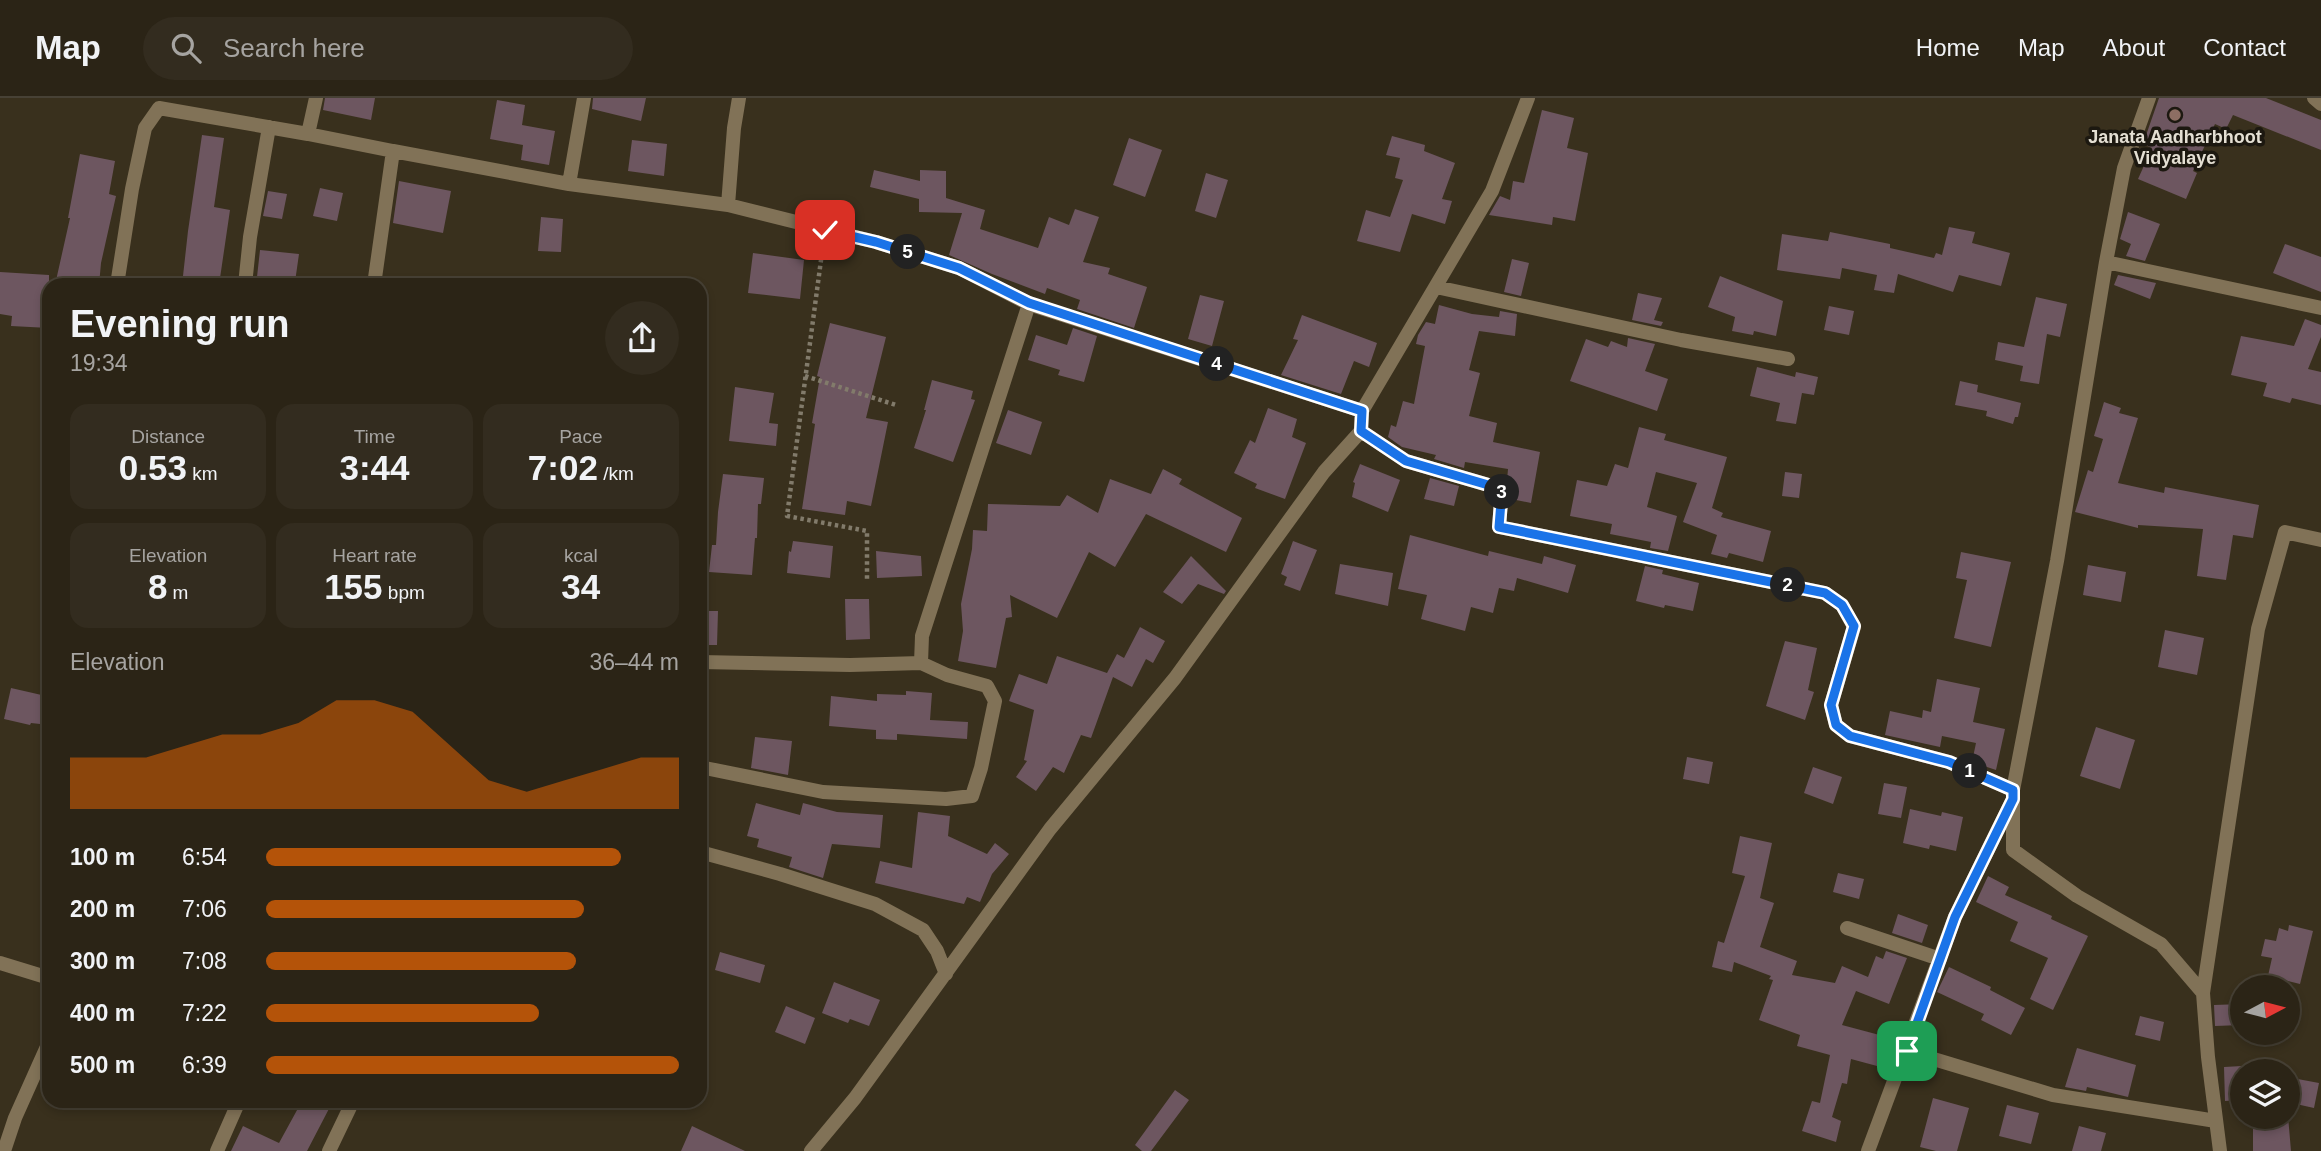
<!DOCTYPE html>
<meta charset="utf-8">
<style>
body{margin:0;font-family:Helvetica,sans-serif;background:#332c1f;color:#f1f3f6;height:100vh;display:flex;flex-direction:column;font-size:26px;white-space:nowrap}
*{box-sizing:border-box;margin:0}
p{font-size:23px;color:#a6a4a1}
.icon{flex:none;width:38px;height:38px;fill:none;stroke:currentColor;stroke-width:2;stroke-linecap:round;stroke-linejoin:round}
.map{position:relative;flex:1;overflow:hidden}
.side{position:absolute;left:42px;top:180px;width:665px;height:830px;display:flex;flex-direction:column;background:#2b2416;border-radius:21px;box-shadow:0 4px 10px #0003,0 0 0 2px #474135}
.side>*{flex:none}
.needle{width:46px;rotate:83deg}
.tools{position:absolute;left:2230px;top:877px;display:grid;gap:14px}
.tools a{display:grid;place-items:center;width:70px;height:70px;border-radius:50%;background:#2b2416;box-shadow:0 4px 10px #0003,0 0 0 2px #474135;font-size:35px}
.pin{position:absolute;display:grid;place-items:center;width:60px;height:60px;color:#fff;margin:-30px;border-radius:14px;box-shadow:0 4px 10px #0006}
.km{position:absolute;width:35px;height:35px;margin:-18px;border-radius:50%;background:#222;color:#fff;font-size:19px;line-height:35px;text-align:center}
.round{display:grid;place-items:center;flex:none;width:74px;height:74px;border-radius:37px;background:#332c1f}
.overview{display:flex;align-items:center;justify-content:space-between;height:119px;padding:0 28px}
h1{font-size:38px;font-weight:700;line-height:52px}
.figures{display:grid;grid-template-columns:repeat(3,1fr);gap:10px;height:119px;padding:7px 28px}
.figures div{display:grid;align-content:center;border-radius:18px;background:#332c1f;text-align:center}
.figures b{font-size:35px;font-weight:700}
.figures small{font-size:19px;font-weight:400}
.figures p{font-size:19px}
.chart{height:196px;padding:14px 28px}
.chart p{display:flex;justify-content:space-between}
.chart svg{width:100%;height:126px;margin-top:7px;fill:#b45309;opacity:.7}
ul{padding:0 28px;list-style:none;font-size:23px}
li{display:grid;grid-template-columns:112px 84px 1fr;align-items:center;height:52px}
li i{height:18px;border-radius:9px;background:#b45309}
header{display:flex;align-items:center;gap:42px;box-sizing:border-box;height:98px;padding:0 35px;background:#2b2416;border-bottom:2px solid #474135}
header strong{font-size:33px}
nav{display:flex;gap:38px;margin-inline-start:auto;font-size:24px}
.search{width:490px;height:63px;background:#332c1f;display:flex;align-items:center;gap:18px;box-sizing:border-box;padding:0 24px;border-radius:38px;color:#a6a4a1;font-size:26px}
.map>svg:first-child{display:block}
.building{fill:#6d5660}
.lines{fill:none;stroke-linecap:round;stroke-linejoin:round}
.path{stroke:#827b6b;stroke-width:4.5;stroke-dasharray:3.5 3.5;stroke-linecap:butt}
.minor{stroke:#817257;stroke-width:14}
.route-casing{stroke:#fff;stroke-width:14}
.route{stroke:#1a73e8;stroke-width:9}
.education-dot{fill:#8d6e63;stroke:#1c1810;stroke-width:2.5}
.labels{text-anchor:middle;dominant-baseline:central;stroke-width:7;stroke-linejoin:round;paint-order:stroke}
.poi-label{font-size:18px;font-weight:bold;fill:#e4dfd3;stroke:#1c1810}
</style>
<header>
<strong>Map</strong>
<div class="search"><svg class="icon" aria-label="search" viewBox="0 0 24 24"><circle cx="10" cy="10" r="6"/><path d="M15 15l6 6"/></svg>Search here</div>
<nav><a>Home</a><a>Map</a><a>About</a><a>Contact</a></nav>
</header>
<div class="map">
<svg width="2321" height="1053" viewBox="0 0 2321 1053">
<rect width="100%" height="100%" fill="#39301d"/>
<path class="building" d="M325 0H375L371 22 323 12Z
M593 0H646L641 23 592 11Z
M2159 0H2266L2321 22V52L2233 17 2226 31 2215 26 2193 73 2197 75 2186 101 2138 81 2152 50 2143 46Z
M497 2 525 7 522 27 555 33 549 67 521 62 523 47 490 41Z
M1542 12 1574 20 1567 50 1588 55 1575 123 1553 119 1552 127 1489 117 1500 98 1510 102 1513 83 1524 85Z
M202 37 224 40 214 109 230 112 219 187H182L188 133Z
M1392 38 1425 47 1424 53 1455 65 1442 101 1452 103 1445 126 1412 116 1400 154 1357 143 1366 112 1390 119 1403 82 1395 80 1400 60 1386 57Z
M1129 40 1162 52 1145 99 1113 87Z
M632 42 667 46 664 78 628 73Z
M80 56 115 63 109 96 116 98 101 165 99 187H55L70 120H68Z
M874 72 920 83V72L946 73V100L985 112 980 131 1038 150 1049 119 1069 127 1075 111 1099 119 1083 164 1110 170 1108 176 1147 189 1134 230 1077 211 1080 202 1047 190 1045 196 992 176 949 157 962 115 919 114V101L870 89Z
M1206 75 1228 82 1216 120 1195 113Z
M399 83 451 93 443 135 393 125Z
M320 90 343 95 337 123 313 118Z
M268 93 287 96 282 121 263 118Z
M2128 114 2160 126 2145 163 2126 158 2131 146 2120 141Z
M541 119 563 121 561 154 538 153Z
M1949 129 1975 134 1972 145 2010 155 2001 188 1959 177 1953 194 1898 176 1894 195 1874 192 1877 177 1842 170 1840 181 1777 172 1782 136 1828 143 1830 134 1890 146V150L1934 160 1936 155 1942 157Z
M2285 146 2321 159V194L2273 175Z
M260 152 299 156 295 184 257 179Z
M753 155 804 162 800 201 748 195Z
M1512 161 1529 165 1521 198 1504 194Z
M0 174 49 177V230L11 228 12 218 0 216Z
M2118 177 2156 185 2150 201 2114 187Z
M1720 178 1783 203 1776 238 1754 233 1753 237 1732 233 1735 219 1708 209Z
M1638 195 1662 200 1654 222 1663 224 1661 228 1632 222Z
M1200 197 1224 203 1212 248 1188 241Z
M2036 199 2067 206 2060 239 2047 236 2039 286 2020 283 2023 268 1995 262 1998 244 2024 249Z
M1439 207 1472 216 1499 219 1500 213 1517 216 1515 238 1479 233 1469 272 1480 275 1469 318 1497 325 1493 344 1540 354 1531 405 1511 401V388L1507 383 1508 371 1465 364 1464 370 1434 361 1436 357 1402 349 1388 339 1391 327 1396 329 1403 303 1414 306 1425 248 1416 246 1418 237 1426 224 1435 226Z
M1829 208 1854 213 1849 237 1824 232Z
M1302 217 1377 245 1369 269 1354 263 1341 296 1281 277 1298 242 1293 241Z
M2305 221 2321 227V239L2308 271 2321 274V307L2292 300 2290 305 2263 298 2267 285 2231 277 2241 238 2294 248Z
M830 225 886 239 866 320 888 324 871 408 847 403 845 417 802 411 815 326 812 325 820 279 817 278Z
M1073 230 1097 238 1084 284 1058 277 1060 272 1028 262 1036 237 1067 247Z
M1628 240 1655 246 1645 273 1668 281 1657 313 1570 283 1586 241 1608 249 1611 243 1627 249Z
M1757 269 1795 279 1796 274 1818 279 1814 297 1802 295 1796 326 1776 323 1780 305 1750 298Z
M932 282 973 293 971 301 975 302 953 364 914 350 926 312H924Z
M1960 283 1978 287 1977 294 2021 305 2018 319H2015L2013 326 1986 318 1987 313 1955 307Z
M735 289 774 295 769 325 778 326 776 348 729 343Z
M2104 304 2121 310 2119 315 2138 320 2118 385 2164 395 2165 389 2259 407 2253 440 2233 437 2226 482 2197 478 2203 431 2138 427V430L2075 414 2088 372 2093 374 2103 341 2094 338Z
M1268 310 1297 321 1292 339 1306 345 1285 401 1255 390 1257 386 1234 375 1250 342 1255 345Z
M1008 312 1042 324 1031 357 996 345Z
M1639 329 1666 336 1664 342 1727 359 1712 410 1723 415 1721 419 1771 433 1763 464 1729 455 1727 460 1711 456 1717 437 1683 424 1697 385 1656 374 1647 409 1677 418 1668 453 1650 450 1651 444 1610 436 1612 426 1570 418 1577 382 1607 388 1615 366 1628 370Z
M1360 366 1400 382 1388 414 1352 399 1355 385 1353 384Z
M1163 371 1182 381 1179 386 1242 420 1226 454 1146 416 1115 469 1089 454 1057 520 1010 497 1012 519 1006 520 996 570 958 563 963 533 961 506 972 451 973 432 987 433 988 406 1060 408 1067 397 1098 415 1110 381 1151 396Z
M1785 374 1802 376 1799 400 1782 398Z
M723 376 764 380 761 406H758L757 440H755L752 477 709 474 712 447H716L718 414Z
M1430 380 1459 388 1454 408 1424 401Z
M1410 437 1488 458 1489 453 1542 466 1544 458 1576 467 1568 495 1517 480 1514 493 1499 490 1493 515 1471 509 1465 533 1421 521 1427 497 1398 491Z
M793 443 833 448 830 480 787 475 789 453 791 454Z
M1293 443 1317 452 1300 493 1284 487 1287 479 1281 476Z
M876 453 921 458 922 478 877 480Z
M1961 454 2011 464 1991 549 1954 540 1967 482 1956 480Z
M1191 458 1226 493 1224 496 1198 486 1182 506 1163 494Z
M1340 466 1393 475 1388 508 1335 496Z
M2088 467 2126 474 2121 504 2083 497Z
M1645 468 1663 472 1662 476 1699 485 1693 513 1665 507 1664 510 1636 503Z
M845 501H869L870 541 846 542Z
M700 513H718L717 547H700Z
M1140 529 1165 543 1153 565 1146 561 1132 589 1113 579 1091 640 1081 637 1064 675 1053 669 1036 693 1016 679 1027 663 1024 662 1034 612 1009 603 1019 576 1047 586 1057 558 1107 575 1117 556 1124 560Z
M2165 532 2204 540 2197 577 2158 569Z
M1785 543 1817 550 1808 592 1814 594 1805 622 1766 608Z
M1937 581 1980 590 1973 624 2005 631 1996 672 1972 664 1976 645 1942 638 1940 649 1885 637 1890 613 1922 620 1923 612 1931 614Z
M11 590 46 598 40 626 31 625 30 627 4 621Z
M906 593 932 595 930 622 968 624 967 641 897 636V642L876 641V632L829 628 831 598 877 603V596L906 597Z
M2096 629 2135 642 2120 691 2080 678Z
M755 639 792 643 788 677 751 670Z
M1687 659 1713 664 1709 686 1683 681Z
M1813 669 1842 679 1833 706 1804 695Z
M1884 685 1907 689 1901 720 1878 716Z
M756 705 800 717 803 705 837 714 883 717 880 750 832 746 823 780 789 769 792 759 757 749 759 741 747 738Z
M1910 711 1941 718 1942 714 1963 719 1956 753 1930 747 1929 751 1903 745Z
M918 714 950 718 948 738 987 756 995 745 1009 756 992 776 980 804 967 799 964 806 875 785 880 763 912 770Z
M1740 738 1772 745 1760 800 1774 805 1760 849 1797 863 1792 877 1835 885 1842 868 1868 879 1876 858 1883 861 1886 853 1907 860 1889 906 1856 893 1842 927 1887 939 1877 968 1851 961 1847 986 1842 985 1832 1019 1841 1023 1836 1044 1802 1033 1812 1003 1820 1005 1830 957 1797 948 1800 937 1759 922 1773 882 1769 881 1771 878 1734 864 1732 874 1712 869 1718 843 1724 845 1745 778 1732 775Z
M1838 775 1864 781 1859 801 1833 794Z
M1988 778 2009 789 2005 797 2052 818 2051 821 2088 838 2053 912 2030 901 2048 860 2010 843 2018 824 1976 804Z
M1898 816 1928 827 1922 845 1892 835Z
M2289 827 2313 833 2300 886 2268 878 2272 860 2261 858 2265 841 2276 843 2279 830 2288 833Z
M720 854 765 867 760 885 715 872Z
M1949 869 1991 889 1990 892 2025 910 2011 937 1981 922 1984 916 1937 894Z
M834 884 880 902 869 928 850 921 848 925 822 915Z
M2242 906V927L2215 928 2214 907Z
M786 908 815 920 805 946 775 934Z
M2140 918 2164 924 2160 943 2135 937Z
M2077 950 2136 967 2128 999 2087 989 2086 993 2065 989Z
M2242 968V1002L2225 1003 2224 969Z
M2287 979 2319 985 2314 1010 2287 1004Z
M1175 992 1189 1002 1151 1053H1142L1135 1047Z
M1933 1000 1969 1010 1957 1053H1936L1920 1049Z
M302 1003H333L307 1053H231L243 1028 279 1045Z
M2007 1007 2039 1015 2031 1046 1999 1038Z
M2253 1018H2288L2291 1053H2253Z
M692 1028 745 1053H681Z
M2079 1028 2106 1035 2101 1053H2072Z"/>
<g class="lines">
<path class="path" d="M823 147 787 418 867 433V482
M805 278 896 307"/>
<path class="minor" d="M2149 0 2124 70 2106 164 2057 463 2013 692V752L2077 798 2161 846 2203 895 2208 959 2220 1053
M2314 0 2321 6
M308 36 393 53
M569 86 584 0
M2106 164 2321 210
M117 187 132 91 145 30 159 10 308 36 316 0
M245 187 250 139 269 29
M374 187 393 53 569 86 728 107 734 30 739 0
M1436 189 1681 242 1788 261
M1029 206 1362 313
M1361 333 1406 363 1502 391 1499 429 1825 495 1842 507 1854 529 1831 607 1836 627 1850 638 1949 664 2013 692
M700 564 850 567 921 565
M700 669 823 694 946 701 972 698 981 670 995 603 987 588 947 577 921 565 922 538 1029 206 959 170 876 144 728 107
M700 754 780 776 875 806 923 832 937 853 946 876
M1847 830 1940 861
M0 865 49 880
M2203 895 2258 531 2285 434 2321 442
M1907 953 2053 997 2216 1023
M4 1053 15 1020 49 944
M217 1053 239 1003
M329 1053 353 1003
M811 1053 855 1000 1050 731 1175 580 1324 374 1361 333 1362 313 1492 93 1528 0
M1868 1053 1955 819 2011 705"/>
</g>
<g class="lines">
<defs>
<path id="route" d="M825 132 876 144 959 170 1029 205 1362 313 1361 333 1406 363 1502 391 1499 429 1825 495 1842 507 1854 528 1831 607 1836 627 1850 638 1949 664 2013 692V701L1955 819 1907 953"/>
</defs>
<use href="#route" class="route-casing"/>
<use href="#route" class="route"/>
</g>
<circle class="education-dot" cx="2175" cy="17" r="7"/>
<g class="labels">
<g class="poi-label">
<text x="2175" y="39">Janata Aadharbhoot<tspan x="2175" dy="21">Vidyalaye</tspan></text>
</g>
</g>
</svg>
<div class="tools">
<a><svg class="needle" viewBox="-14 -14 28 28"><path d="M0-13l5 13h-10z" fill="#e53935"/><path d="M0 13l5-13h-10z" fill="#a6a4a1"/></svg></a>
<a><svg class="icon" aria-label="layers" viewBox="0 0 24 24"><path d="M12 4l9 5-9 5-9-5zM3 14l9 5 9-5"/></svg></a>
</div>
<div class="pin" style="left:1907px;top:953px;background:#1e9e55"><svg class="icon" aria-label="arrive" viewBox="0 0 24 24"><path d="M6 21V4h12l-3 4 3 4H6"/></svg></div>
<div class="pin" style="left:825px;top:132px;background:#d93025"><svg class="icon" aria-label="check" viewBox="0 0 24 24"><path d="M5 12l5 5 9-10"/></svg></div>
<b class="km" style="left:1970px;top:673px">1</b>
<b class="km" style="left:1788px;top:487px">2</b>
<b class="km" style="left:1502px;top:394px">3</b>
<b class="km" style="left:1217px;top:266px">4</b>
<b class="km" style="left:908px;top:154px">5</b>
<section class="side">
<div class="overview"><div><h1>Evening run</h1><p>19:34</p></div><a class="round"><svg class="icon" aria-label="share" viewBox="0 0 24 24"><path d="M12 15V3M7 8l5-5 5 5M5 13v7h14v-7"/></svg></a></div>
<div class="figures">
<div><p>Distance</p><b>0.53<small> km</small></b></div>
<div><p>Time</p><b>3:44</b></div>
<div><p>Pace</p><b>7:02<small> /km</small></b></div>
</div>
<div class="figures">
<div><p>Elevation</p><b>8<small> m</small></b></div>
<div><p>Heart rate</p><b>155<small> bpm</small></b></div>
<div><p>kcal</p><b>34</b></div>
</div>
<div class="chart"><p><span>Elevation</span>36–44 m</p>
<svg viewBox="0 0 160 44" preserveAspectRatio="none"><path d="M0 44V26L10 26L20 26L30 22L40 18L50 18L60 14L70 6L80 6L90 10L100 22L110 34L120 38L130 34L140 30L150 26L160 26V44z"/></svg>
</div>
<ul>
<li><b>100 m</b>6:54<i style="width:86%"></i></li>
<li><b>200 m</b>7:06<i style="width:77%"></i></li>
<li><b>300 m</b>7:08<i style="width:75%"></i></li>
<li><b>400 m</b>7:22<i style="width:66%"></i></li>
<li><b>500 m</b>6:39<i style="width:100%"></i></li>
</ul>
</section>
</div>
